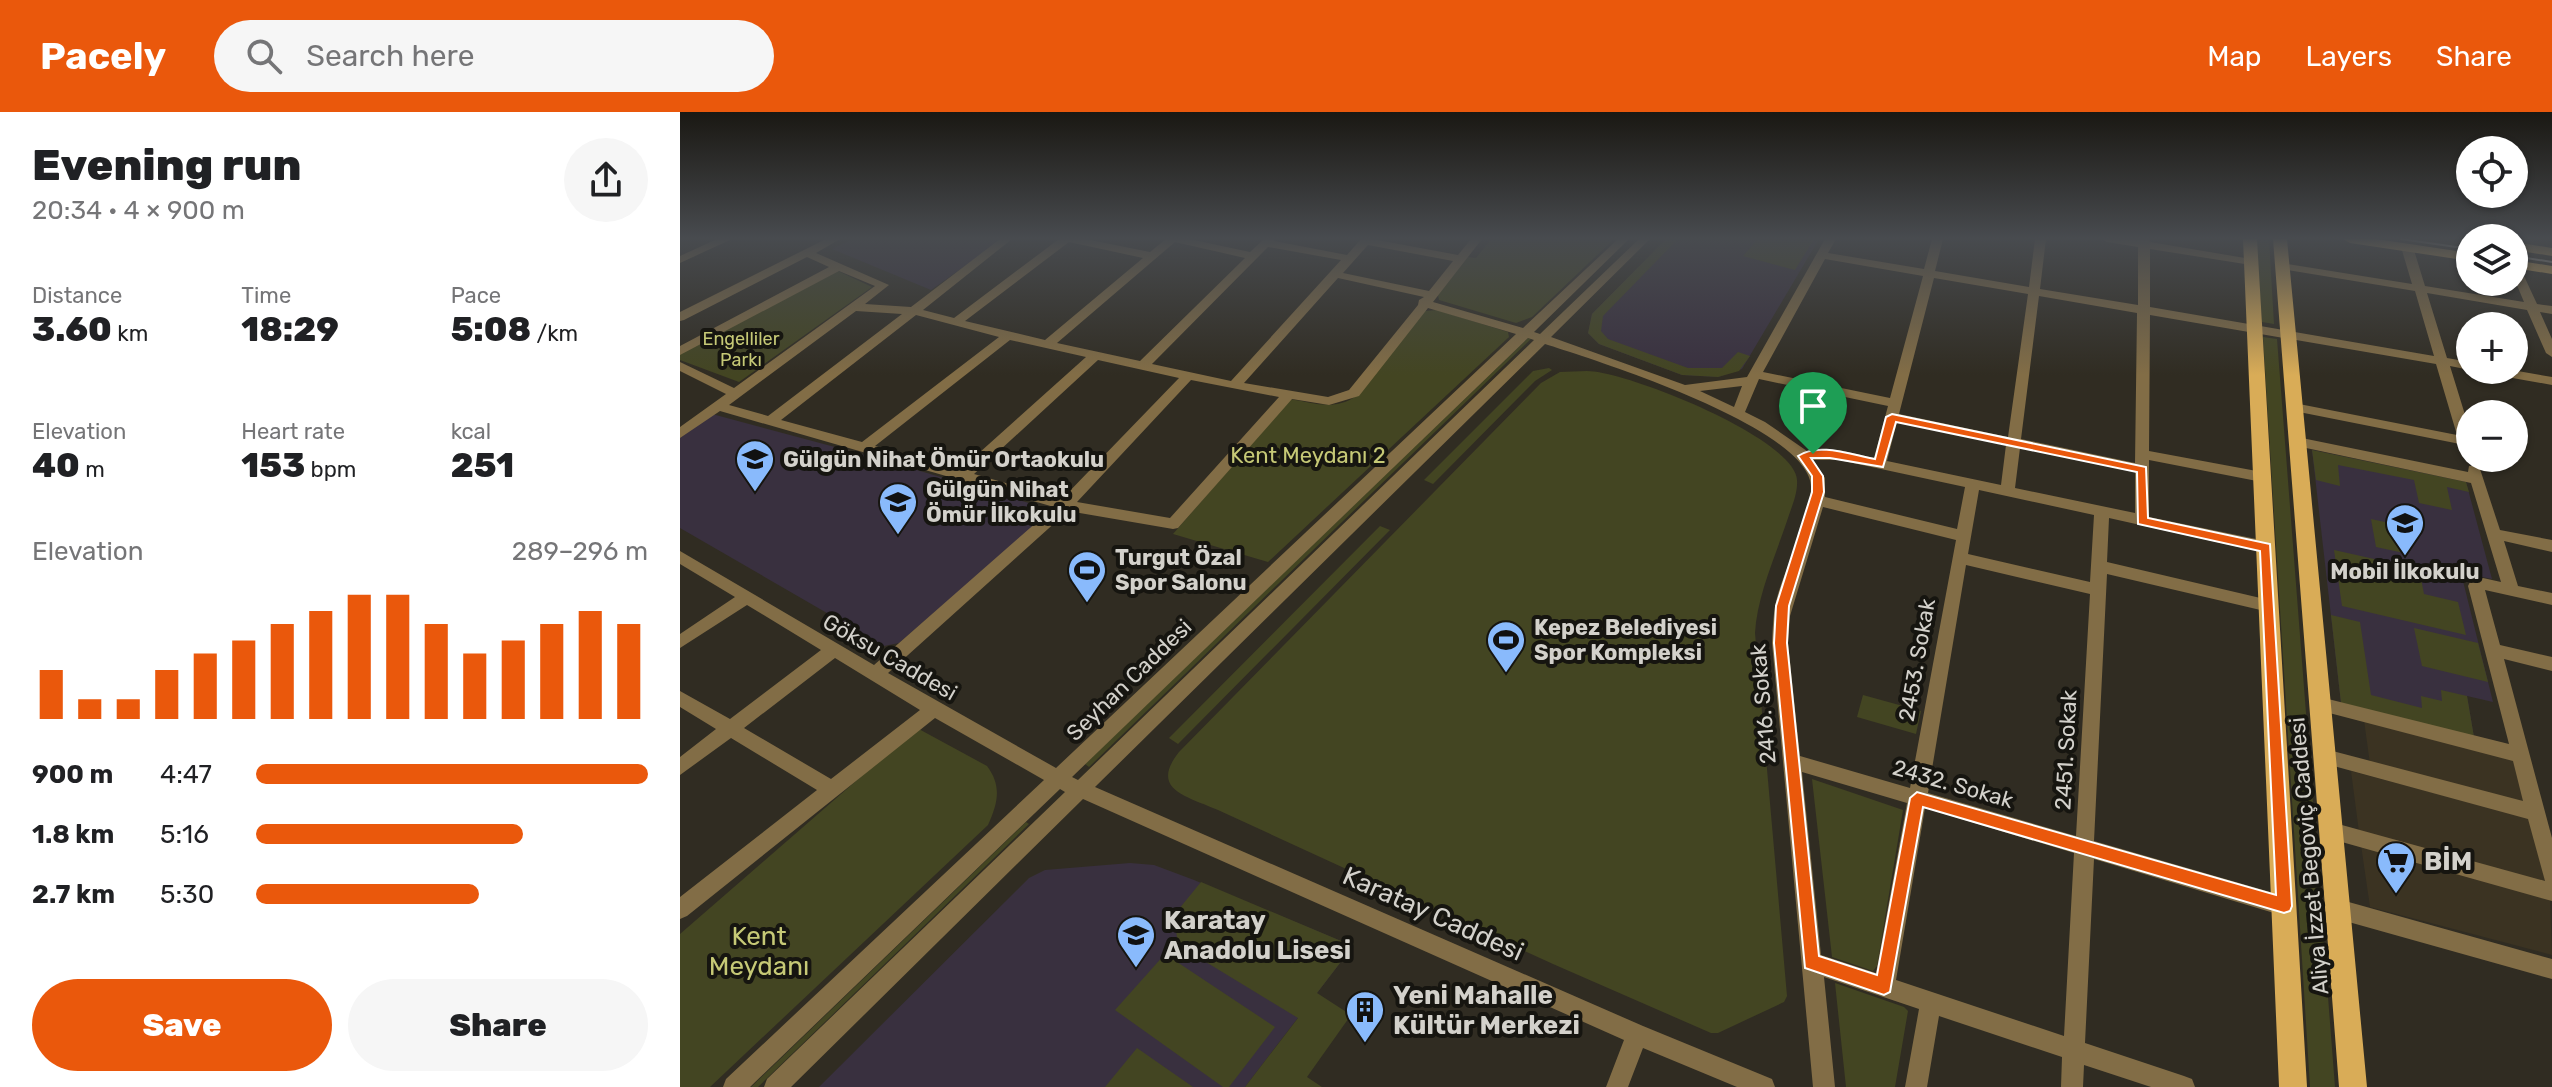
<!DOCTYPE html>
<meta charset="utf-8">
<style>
body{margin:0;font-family:Rubik,sans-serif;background:#f6f6f6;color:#202124;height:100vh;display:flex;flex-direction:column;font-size:30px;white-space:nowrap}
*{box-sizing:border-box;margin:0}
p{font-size:26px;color:#757577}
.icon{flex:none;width:44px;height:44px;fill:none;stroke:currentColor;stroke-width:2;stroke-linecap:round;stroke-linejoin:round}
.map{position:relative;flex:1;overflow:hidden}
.side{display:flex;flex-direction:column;background:#fff;width:680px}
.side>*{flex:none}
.tools{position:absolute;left:1776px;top:24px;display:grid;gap:16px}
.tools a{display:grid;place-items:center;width:72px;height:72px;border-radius:50%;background:#fff;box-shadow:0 2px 6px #0004;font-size:40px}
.pin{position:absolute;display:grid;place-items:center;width:68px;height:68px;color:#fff;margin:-82px -34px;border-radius:50% 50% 50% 0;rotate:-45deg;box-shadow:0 0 8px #0007}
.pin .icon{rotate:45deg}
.round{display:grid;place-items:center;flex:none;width:84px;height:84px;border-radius:42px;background:#f6f6f6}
.summary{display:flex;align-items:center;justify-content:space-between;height:136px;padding:0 32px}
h1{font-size:44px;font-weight:800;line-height:60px}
.metrics{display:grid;grid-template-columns:repeat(3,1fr);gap:12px;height:136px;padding:8px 32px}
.metrics div{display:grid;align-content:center}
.metrics b{font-size:34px;font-weight:800}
.metrics small{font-size:22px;font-weight:400}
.metrics p{font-size:22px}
.chart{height:224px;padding:16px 32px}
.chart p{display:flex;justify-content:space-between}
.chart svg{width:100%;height:144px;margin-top:8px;stroke:#ea580c;stroke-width:6}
.primary-button{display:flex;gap:16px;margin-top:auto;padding:16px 32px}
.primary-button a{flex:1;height:92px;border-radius:48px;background:#ea580c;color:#fff;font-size:32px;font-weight:800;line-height:92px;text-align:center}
.primary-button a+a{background:#f6f6f6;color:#202124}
ul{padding:0 32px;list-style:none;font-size:26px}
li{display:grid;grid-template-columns:128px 96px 1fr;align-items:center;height:60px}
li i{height:20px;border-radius:10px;background:#ea580c}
header{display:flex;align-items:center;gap:48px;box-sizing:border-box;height:112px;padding:0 40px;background:#ea580c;color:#fff}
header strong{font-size:38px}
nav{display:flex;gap:44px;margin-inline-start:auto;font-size:28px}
.search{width:560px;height:72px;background:#f6f6f6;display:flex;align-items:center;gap:20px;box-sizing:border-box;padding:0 28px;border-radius:44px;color:#757577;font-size:30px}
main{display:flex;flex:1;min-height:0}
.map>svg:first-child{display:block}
.commercial{fill:#3b3322}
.education{fill:#39303f}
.green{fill:#434522}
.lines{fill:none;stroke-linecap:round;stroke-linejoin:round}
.minor{fill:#826d46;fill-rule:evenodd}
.major{fill:#d9ac57;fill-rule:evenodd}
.tram{stroke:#a8a59e;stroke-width:2}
.route{fill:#ea580c;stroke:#fff;stroke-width:2;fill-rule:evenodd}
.labels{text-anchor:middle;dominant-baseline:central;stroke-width:8;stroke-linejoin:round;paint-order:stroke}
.far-park-label{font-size:18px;fill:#c6c976;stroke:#161510}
.park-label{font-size:22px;fill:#c6c976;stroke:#161510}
.poi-label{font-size:22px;font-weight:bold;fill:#d3d1cb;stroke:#161510;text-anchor:start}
.street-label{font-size:22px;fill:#d3d1cb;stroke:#161510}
.near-poi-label{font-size:26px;font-weight:bold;fill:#d3d1cb;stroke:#161510;text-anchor:start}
.near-street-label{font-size:26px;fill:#d3d1cb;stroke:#161510}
.near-park-label{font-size:26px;fill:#c6c976;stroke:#161510}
</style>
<header>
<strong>Pacely</strong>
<div class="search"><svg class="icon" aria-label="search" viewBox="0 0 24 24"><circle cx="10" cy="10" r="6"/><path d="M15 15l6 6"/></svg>Search here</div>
<nav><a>Map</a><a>Layers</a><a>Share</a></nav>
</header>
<main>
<section class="side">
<div class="summary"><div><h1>Evening run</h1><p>20:34 · 4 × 900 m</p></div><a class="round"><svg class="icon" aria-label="share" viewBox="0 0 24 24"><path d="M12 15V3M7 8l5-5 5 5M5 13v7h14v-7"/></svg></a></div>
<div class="metrics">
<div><p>Distance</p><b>3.60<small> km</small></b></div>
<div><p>Time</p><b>18:29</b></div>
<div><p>Pace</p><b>5:08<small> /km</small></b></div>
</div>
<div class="metrics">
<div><p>Elevation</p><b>40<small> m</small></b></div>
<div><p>Heart rate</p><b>153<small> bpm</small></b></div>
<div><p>kcal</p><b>251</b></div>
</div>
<div class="chart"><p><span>Elevation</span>289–296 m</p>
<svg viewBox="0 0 160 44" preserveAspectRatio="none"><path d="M5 44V29M15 44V38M25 44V38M35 44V29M45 44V24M55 44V20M65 44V15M75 44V11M85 44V6M95 44V6M105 44V15M115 44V24M125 44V20M135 44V15M145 44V11M155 44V15"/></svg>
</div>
<ul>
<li><b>900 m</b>4:47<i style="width:100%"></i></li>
<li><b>1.8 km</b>5:16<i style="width:68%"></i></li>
<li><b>2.7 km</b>5:30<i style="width:57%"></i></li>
</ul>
<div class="primary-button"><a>Save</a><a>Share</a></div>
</section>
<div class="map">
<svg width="1872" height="975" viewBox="0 0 1872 975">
<rect width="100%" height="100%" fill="#302c22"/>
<path class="commercial" d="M1684 608 1836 646 1848 695 1690 652Z
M1671 659 1849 706 1866 771 1679 720Z
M1681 733 1870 787 1872 843 1690 795Z"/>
<path class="education" d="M172 127H323L251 178 152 137Z
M986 127H1139L1062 257 1038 265 1002 263 919 232 908 221 912 202Z
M32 302 196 346 373 398 219 531 204 534 0 416V326Z
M1632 338 1786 370 1812 467 1787 462 1782 465 1813 590 1787 584 1794 625 1661 591Z
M450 751 474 753 514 768 673 834 565 975H139L349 766 365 758Z"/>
<path class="green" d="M811 127H934L852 205 836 211 759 188 758 183 788 145 796 146Z
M986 127H998L923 204 921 219 928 227 1008 256H1042L1058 240 1070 244 1059 259 1038 265 1002 263 919 232 908 221 912 202Z
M1078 127H1134L1115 158 1063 144Z
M1576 127H1589L1594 212 1582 210Z
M158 159 192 175 59 270 0 248V242Z
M757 198 828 220 829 225 588 450 493 422 610 287C634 291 655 299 676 284L745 199Z
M1583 225 1597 227 1655 975H1630Z
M848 226 851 227 409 655 405 652Z
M869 256 872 258 855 269 753 372 744 368 853 259Z
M907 259C946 259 1115 326 1117 368 1118 382 1111 396 1107 409 1095 445 1077 484 1075 521L1107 884 1104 890 1038 921H1031L873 852 538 698C507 684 469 678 499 640L861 271 880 260Z
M1632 338 1786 370 1789 380 1767 375 1772 398 1739 391 1734 368 1658 353 1660 374 1636 368Z
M1691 407 1719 413 1724 441 1696 435Z
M700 414 710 418 498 632 489 626Z
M1654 438 1739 457 1744 482 1778 490 1786 523 1662 494Z
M1651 503 1680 510 1691 583 1742 596 1741 584 1762 589 1761 578 1787 584 1794 625 1661 591Z
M1734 516 1798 531 1808 570 1742 554Z
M1183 583 1241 599 1236 622 1177 605Z
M237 616 307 654C322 674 318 691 308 713L30 975H0V822Z
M1132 667 1223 698 1197 854 1193 859 1152 845Z
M346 710 349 712 78 975H71Z
M521 770 673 834 637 881 671 903 627 965 642 975H565L618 906 498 833 494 803Z
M485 842 595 915 549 975H543L435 898Z
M1155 871 1224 895 1228 899 1215 975H1166Z
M457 936 513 975H425Z"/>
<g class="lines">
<path class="minor" d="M37 127H52L0 151V144Z
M146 127H160L136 141 209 173 185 192 231 195 320 127H332L243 198 274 206 379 127H405L470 140 486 127H509L570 140 584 127H595L594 129 667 143 681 127H692L778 143 791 127H802L753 190 843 216 938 127H949L854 220 860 222 959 127H970L871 225 1005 273 1067 265 1145 127H1156L1148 141 1244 157 1252 127H1263L1255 159 1349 175 1355 127H1366L1360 177 1458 193V135L1427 130 1421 127H1469L1470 130 1571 147 1577 150 1571 153 1470 137V195L1754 244 1735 179 1602 157 1596 154 1602 151 1732 172 1721 135 1727 132 1733 135 1745 174 1844 190 1834 166V150L1838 151 1857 192 1872 194V202L1860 200 1872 227V245L1866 241 1847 198 1747 181 1767 246 1790 250V258L1770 254 1790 319V346H1792L1785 345 1780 332 1614 299 1607 295 1614 291 1777 323 1756 252 1470 203 1469 339 1582 360 1589 365 1582 370 1469 348V405L1586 429 1594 435 1586 441 1429 406 1427 450 1589 488 1595 490 1597 494 1595 498 1589 500 1427 462 1414 729 1604 784 1611 787 1614 794 1611 801 1604 804 1414 747 1405 931 1504 964 1512 967 1515 975H1471L1404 953 1403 975H1381L1382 945 1259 904 1247 975H1225L1239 897 1144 865 1155 975H1133L1092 531C1093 514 1093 499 1098 482 1108 448 1129 413 1131 377 1135 317 915 248 865 232L415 675 963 914 1092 967 1095 975H1057L963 936 948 975H926L944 928 403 687 111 975H84L87 967 385 680 380 677 70 975H43L46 967 364 668 255 606 7 804 0 807V785L137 678 51 626 0 663V645L36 617 0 595V579L50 607 141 538 67 493 0 536V522L55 485 0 452V439L194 553 374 395 40 299 0 326V315L46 282 0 259V250L54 276 195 174 159 159 0 243V234L149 155 127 145 4 208 0 209V200ZM389 130 463 146 365 228 285 209ZM495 130 565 146 460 249 377 231ZM688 133 773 149 749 179 663 161ZM588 135 661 148 551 269 472 252ZM1145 147 1243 164 1210 286 1083 260ZM658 166 744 185 739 188 738 193 669 278 648 285 564 271ZM1254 166 1348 182 1328 325 1219 302ZM1359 184 1457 201 1455 351 1341 327ZM748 196 836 222 376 656 208 561 388 399 493 417 498 416 612 287 649 293 679 284ZM176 199 222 202 88 304 49 293ZM236 203 319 225 182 330 101 308ZM848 226 854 228 398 668 392 665ZM330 228 406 245 280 358 195 334ZM418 248 499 266 382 387 294 362ZM1079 267 1208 294 1194 346 1159 338 1127 339 1085 310 1065 300ZM511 268 599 285 490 406 397 390ZM1062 274 1054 295 1020 279ZM1217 310 1326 333 1321 373 1207 349ZM1340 336 1455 360V401L1335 376ZM1133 348H1159L1285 375 1277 417 1145 385V366ZM1299 378 1414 403 1410 470 1288 442ZM1143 395 1276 428 1230 676 1120 644 1108 531 1110 504ZM1286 453 1410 482 1396 724 1248 681ZM155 546 240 598 151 667 64 616ZM1122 660 1227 691 1196 861 1141 843ZM1245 696 1394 741 1384 924 1216 868Z
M1804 258H1832L1872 265V273L1810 262Z
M1617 325 1788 360 1789 354H1799L1820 418 1872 428V440L1824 429 1838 474 1872 481V493L1805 478 1820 533 1872 545V559L1824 547 1872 726V789L1644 725 1641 719 1644 713 1651 710 1865 769 1848 707 1639 650 1636 645 1639 640 1645 637 1843 689 1833 649 1634 597 1631 592 1634 587 1640 585 1829 632 1788 474 1790 470 1803 466 1821 470 1791 371 1612 333 1610 330Z
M1658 787 1872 847V867L1658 807 1651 804 1648 797 1651 790Z"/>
<path class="major" d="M1563 127H1577L1627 975H1599Z
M1593 127H1607L1687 975H1659Z
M1663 127H1696L1790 141V149L1670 131Z
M1779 127H1790V131L1781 130Z
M1834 130 1872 136V144L1834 138Z
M1834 148 1872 154V162L1834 156Z"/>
<path class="tram" d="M1721 127 1790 137
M1834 144 1872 150"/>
</g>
<linearGradient id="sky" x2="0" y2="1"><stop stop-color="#1a1813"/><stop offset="0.48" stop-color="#484b4f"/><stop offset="1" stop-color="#484b4f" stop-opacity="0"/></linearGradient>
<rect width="1872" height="263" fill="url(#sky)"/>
<path class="route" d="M1212 302 1466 355 1468 406 1590 432 1612 794 1610 799 1604 801 1243 695 1210 880 1204 883 1125 856 1094 531 1096 494 1132 380V364L1118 344C1138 330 1172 343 1195 347L1206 305ZM1216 310 1457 360 1458 412 1580 439 1596 783 1237 680 1230 686 1197 863 1139 844 1107 531 1109 494 1144 380 1143 364 1131 346H1150L1203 355Z"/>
<defs>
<symbol id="school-pin" viewBox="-11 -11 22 30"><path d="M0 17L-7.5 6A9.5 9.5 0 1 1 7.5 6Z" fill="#89bafc" stroke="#161510"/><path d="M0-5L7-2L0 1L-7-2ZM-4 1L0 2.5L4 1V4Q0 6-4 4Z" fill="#111"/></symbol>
<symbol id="stadium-pin" viewBox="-11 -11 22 30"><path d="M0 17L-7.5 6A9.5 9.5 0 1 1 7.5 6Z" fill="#89bafc" stroke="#161510"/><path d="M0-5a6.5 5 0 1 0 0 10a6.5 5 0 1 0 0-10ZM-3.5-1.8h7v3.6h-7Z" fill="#111"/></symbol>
<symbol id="supermarket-pin" viewBox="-11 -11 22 30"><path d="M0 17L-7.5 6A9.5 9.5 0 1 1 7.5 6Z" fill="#89bafc" stroke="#161510"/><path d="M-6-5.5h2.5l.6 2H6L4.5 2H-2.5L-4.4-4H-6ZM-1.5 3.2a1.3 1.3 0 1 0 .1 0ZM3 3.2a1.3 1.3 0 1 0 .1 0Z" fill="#111"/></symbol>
<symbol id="building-pin" viewBox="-11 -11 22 30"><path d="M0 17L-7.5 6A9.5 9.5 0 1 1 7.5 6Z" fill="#89bafc" stroke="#161510"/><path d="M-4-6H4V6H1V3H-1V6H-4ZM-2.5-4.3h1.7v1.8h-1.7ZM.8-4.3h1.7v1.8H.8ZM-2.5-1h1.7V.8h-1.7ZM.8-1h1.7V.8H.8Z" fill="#111"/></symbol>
</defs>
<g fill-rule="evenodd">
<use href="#school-pin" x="53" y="325" width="44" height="60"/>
<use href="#school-pin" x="196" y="368" width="44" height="60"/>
<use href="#school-pin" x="1703" y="389" width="44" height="60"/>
<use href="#stadium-pin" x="385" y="436" width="44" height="60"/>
<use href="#stadium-pin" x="804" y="506" width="44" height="60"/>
<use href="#supermarket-pin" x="1694" y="727" width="44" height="60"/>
<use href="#school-pin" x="434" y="801" width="44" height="60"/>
<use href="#building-pin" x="663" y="876" width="44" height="60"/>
</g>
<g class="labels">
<g class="far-park-label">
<text x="61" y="227">Engelliler<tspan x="61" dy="21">Parkı</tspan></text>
</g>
<g class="park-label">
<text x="628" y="343">Kent Meydanı 2</text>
</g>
<g class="poi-label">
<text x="103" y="347">Gülgün Nihat Ömür Ortaokulu</text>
<text x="246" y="377">Gülgün Nihat<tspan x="246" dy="25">Ömür İlkokulu</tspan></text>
<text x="435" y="445">Turgut Özal<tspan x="435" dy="25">Spor Salonu</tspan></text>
<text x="1725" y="459" text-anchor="middle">Mobil İlkokulu</text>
<text x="854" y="515">Kepez Belediyesi<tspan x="854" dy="25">Spor Kompleksi</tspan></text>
</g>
<g class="street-label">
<text transform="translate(210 545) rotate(30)">Göksu Caddesi</text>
<text transform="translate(1237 548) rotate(-80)">2453. Sokak</text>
<text transform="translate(449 568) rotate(-44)">Seyhan Caddesi</text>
<text transform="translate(1083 592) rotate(-95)">2416. Sokak</text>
<text transform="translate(1386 638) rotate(-87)">2451. Sokak</text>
<text transform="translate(1273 672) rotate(16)">2432. Sokak</text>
<text transform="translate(1629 744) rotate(-95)">Aliya İzzet Begoviç Caddesi</text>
</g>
<g class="near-poi-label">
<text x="1744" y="749">BİM</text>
<text x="484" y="808">Karatay<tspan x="484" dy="30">Anadolu Lisesi</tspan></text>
<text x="713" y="883">Yeni Mahalle<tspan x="713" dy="30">Kültür Merkezi</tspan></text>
</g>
<g class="near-street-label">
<text transform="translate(753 802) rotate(24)">Karatay Caddesi</text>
</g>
<g class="near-park-label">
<text x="79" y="824">Kent<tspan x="79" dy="30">Meydanı</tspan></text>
</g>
</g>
</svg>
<div class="tools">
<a><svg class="icon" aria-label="locate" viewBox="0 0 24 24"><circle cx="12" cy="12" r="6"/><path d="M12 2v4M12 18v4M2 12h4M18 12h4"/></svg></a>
<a><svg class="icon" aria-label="layers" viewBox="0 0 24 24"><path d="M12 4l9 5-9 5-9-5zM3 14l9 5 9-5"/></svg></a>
<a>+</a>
<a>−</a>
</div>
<div class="pin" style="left:1133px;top:342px;background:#1e9e55"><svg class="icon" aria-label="arrive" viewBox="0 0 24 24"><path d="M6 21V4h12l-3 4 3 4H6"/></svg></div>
</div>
</main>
